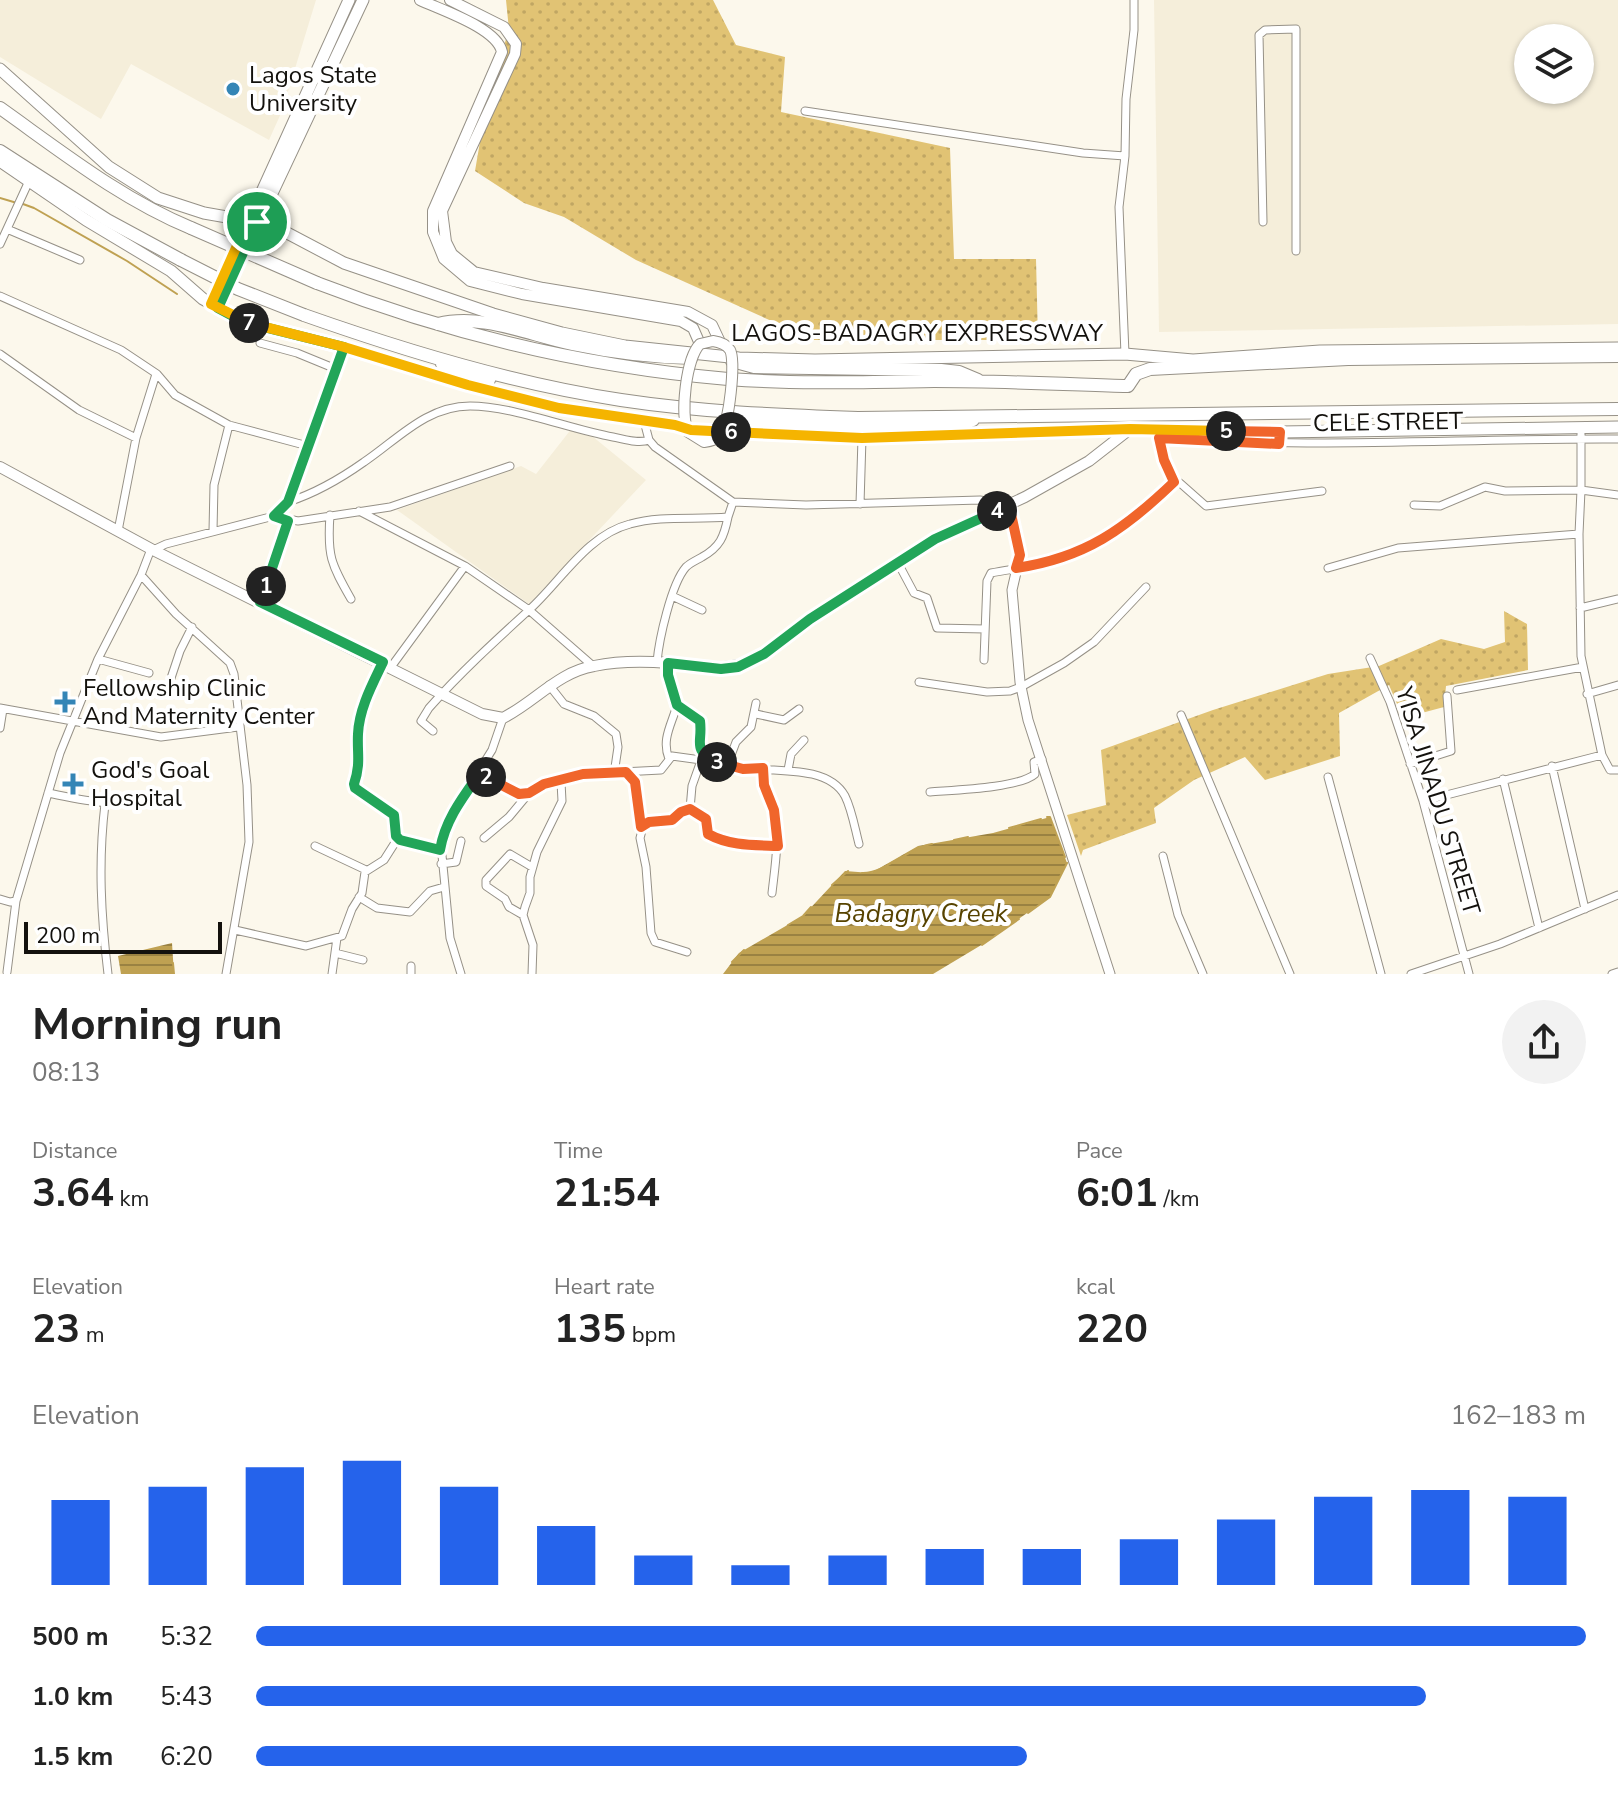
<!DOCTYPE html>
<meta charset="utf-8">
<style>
body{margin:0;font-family:"Nunito Sans",sans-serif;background:#f2f2f2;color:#222;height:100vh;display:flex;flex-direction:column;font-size:30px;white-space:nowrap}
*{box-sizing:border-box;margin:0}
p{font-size:26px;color:#767676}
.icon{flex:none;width:44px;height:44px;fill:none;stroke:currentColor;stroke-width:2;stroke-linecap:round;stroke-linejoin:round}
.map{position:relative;height:974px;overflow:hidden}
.sheet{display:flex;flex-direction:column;background:#fff;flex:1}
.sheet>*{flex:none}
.buttons{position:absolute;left:1514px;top:24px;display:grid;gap:16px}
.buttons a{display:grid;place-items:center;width:80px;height:80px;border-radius:50%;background:#fff;box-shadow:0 2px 6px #0004;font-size:40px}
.scale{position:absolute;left:24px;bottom:20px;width:198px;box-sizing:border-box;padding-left:8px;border:4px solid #13110d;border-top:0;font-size:22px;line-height:28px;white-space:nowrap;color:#13110d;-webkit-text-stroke:6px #fff;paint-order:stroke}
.pin{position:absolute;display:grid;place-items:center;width:68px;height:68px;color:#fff;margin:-34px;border:4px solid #fff;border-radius:50%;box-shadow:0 2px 8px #0007}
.km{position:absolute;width:40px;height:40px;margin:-20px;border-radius:50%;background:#222;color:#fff;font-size:22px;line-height:40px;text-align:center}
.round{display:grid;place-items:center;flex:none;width:84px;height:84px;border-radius:42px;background:#f2f2f2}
.head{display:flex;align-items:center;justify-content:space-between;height:136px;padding:0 32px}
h1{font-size:44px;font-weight:700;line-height:60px}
.stats{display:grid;grid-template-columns:repeat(3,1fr);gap:12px;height:136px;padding:8px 32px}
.stats div{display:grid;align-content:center}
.stats b{font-size:40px;font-weight:700}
.stats small{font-size:22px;font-weight:400}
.stats p{font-size:22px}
.chart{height:224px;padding:16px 32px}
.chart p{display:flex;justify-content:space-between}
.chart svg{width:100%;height:144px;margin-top:8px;stroke:#2563eb;stroke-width:6}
ul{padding:0 32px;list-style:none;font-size:26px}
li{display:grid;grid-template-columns:128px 96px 1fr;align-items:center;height:60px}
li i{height:20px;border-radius:10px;background:#2563eb}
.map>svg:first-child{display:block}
.built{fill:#f5eeda;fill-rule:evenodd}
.grass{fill:url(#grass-dots)}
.water{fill:url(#water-rules)}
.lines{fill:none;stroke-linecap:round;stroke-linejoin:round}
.stream{stroke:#bfa152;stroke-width:2}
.minor-casing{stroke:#969187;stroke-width:9}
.tertiary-casing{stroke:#969187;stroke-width:11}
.secondary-casing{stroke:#969187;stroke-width:12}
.primary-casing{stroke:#969187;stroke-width:13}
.trunk-casing{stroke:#969187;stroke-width:14}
.minor{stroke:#fff;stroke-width:7}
.tertiary{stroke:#fff;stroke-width:9}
.secondary{stroke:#fff;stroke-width:10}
.primary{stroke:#fff;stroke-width:11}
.trunk{stroke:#fff;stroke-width:12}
.secondary-bridge-casing{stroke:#969187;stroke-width:12;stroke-linecap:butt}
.trunk-bridge-casing{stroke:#969187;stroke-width:14;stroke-linecap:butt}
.secondary-bridge{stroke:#fff;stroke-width:10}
.trunk-bridge{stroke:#fff;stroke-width:12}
.split-1-casing{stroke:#fff;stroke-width:16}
.split-2-casing{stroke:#fff;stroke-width:16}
.split-3-casing{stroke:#fff;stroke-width:16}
.split-4-casing{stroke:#fff;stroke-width:16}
.split-5-casing{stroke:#fff;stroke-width:16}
.split-6-casing{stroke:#fff;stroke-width:16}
.split-7-casing{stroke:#fff;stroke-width:16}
.split-8-casing{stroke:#fff;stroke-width:16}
.split-1{stroke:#22a559;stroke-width:10}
.split-2{stroke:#22a559;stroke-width:10}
.split-3{stroke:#f0652b;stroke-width:10}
.split-4{stroke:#22a559;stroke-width:10}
.split-5{stroke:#f0652b;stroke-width:10}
.split-6{stroke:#f5b400;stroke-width:10}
.split-7{stroke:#f5b400;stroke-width:10}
.split-8{stroke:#f5b400;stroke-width:10}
.poi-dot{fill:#3485b6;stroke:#fff;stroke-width:3}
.labels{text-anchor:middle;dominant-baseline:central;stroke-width:8;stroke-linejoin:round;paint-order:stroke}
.poi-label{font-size:24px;fill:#13110d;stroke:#fff;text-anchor:start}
.street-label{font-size:24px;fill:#13110d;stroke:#fff}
.water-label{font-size:26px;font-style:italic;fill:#574300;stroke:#fff}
</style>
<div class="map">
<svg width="1618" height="974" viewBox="0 0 1618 974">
<defs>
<pattern id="grass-dots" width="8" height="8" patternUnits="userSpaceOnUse" patternTransform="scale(2)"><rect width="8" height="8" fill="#e1c374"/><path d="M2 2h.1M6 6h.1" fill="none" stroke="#c0a663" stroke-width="1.8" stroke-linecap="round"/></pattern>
<pattern id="water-rules" width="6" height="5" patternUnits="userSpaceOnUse" patternTransform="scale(2)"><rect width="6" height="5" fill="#bfa152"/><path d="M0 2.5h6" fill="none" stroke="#9a8242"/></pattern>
</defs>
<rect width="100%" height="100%" fill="#fcf8ec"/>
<path class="built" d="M0 0H316L282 111 269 140 131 64 101 119 0 57Z
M1154 0H1618V324L1159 332ZM1528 38H1580V90H1528Z
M576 423 646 480 529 604 397 510 521 466 536 474Z"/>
<path class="grass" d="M506 0H713L736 45 785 57 781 112 950 148 954 259H1036L1038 340H814L636 260 564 217 524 203 475 171 488 95 509 30Z
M1504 611 1527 624 1528 670 1446 686 1444 707 1403 718 1389 685 1339 713 1340 756 1265 780 1245 757 1194 780 1154 808 1156 823 1083 850 1081 856 1067 815 1106 805 1101 750 1213 710 1328 674 1379 666 1441 639 1484 649 1505 642Z"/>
<path class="water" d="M1050 817 1067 863 1050 897 983 944 933 974H723L739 953 803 916 845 871 871 873 918 846 993 833Z
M172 943 174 974H121L118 956Z"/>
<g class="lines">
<path class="stream" d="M0 198 17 203
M23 204 34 208 127 261 177 294
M1047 817H1050L1065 857
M1009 828 1041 819
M954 840 968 837
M862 873C884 874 908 848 932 844
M832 885 848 871
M1028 913 1050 897 1067 863
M788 925 803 916 811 907
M982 945 1019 919
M732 962 744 950
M173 963 174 974"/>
<defs>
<path id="minor" d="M805 111 1083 153 1125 156
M1263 222 1259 35 1265 30 1296 29V251
M7 229 80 260
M0 244 29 181
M0 296 121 350 157 374 175 395 229 425 308 446
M260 343 297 353 336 369
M0 354 79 410 136 438
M1125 354 1119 207 1125 156 1126 99 1134 30V0
M644 421 649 440 655 447 733 502 806 505 980 500 992 502 1000 510
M1581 434V490L1618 495
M1322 491 1206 506 1180 483 1174 482 1164 460 1159 438C1312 449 1465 438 1618 439
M288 502C316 493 340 479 364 462 397 440 426 406 470 406 513 406 569 429 613 437 624 439 638 444 649 440
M860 504 862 438
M1414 505 1440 506 1485 487 1505 491 1581 490 1579 534 1581 656 1602 755 1423 801
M359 511 465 566 529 610 593 666
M330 515C327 556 331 564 351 599
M274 516 298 521 390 507 510 466
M118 531 136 438 156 374
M213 531 214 485 229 425
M153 550 166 544 274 516C286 506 290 497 296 482L344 347
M898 563 914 593 927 598 937 628 985 629
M1328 568 1398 548 1579 534
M141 575 176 614 230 663 234 674 247 785 249 842 226 974
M672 596 702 610
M260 602 288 521
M1580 608 1618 599
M1370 658 1390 702 1423 801 1469 974
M98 659 149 673
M984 660 987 581 991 573C1018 568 1046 565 1072 556 1112 542 1144 511 1174 482
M383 662 363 705 358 734 361 757 354 786 394 815 396 820 394 835 400 840 440 850
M657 662C659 640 671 584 686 567 690 563 697 560 702 557 720 547 724 537 728 517
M668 663V675L677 705 700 721C701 731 696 743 702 752 724 786 820 751 845 796 852 810 855 829 859 844
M391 667 465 566
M919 682 987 692 1010 691 1021 687 1064 663 1094 642 1146 587
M549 685 564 704 594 716 616 734 618 747 614 774
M1457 690 1583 667
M166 693 180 651 192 627
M1587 694 1618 685
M0 708 161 737 238 727
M756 714 784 720 799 709
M1181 715 1290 974
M0 728 3 709
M433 731 421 721 429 708C460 673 495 641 529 610 561 581 587 535 630 524 661 515 696 520 728 517L733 502
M1602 755 1610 770H1618
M669 759C661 739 672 724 677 705
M1410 764 1451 751 1447 696
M727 766 736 742 751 727 756 703
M1552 766 1585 909
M763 768C764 785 770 795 774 811 780 838 775 866 772 893
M788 770 791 754 804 740
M626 772 635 782 641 827
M480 773 519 794 529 793 544 784 583 774 661 770 672 756 701 760
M1328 777 1381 974
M1503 779 1539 928
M930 792C954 790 1019 788 1035 774L1034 762 1042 759
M48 793C87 801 115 809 154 794
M105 804C98 862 101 916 108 974
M690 809 706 819 708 834C730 846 753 845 778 846
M484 838 509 817 529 793
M315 846 366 870
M1163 856 1178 915 1203 974
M441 864 456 862 461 841
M359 897 377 908 410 912 430 891 444 887
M0 899 10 902 16 901
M523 915 509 907 505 899 486 886V880L510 854 532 867
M235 930 306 946 342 936 352 909 362 893 365 872 384 860 398 838
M687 952 655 942 651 933 646 867 640 838 644 823 672 820 681 812 690 809 692 786 703 755
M335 953 363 960
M411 966V974
M7 972 16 901 60 753 98 659 141 575 151 549
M332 974 337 938
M461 974 450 938 441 845 454 811 492 750 503 718
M532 974 533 945 523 915 525 907 530 893V877L537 852 562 801 561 782
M1411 974 1500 944 1618 895
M1612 974 1618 972"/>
<path id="tertiary" d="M1009 505 1020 555 1012 590 1020 682 1028 720 1110 974"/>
<path id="secondary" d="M420 0C441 10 497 28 502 52L433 211V232L444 259 470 281 522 294 681 321 693 328 700 344
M450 0 504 27 516 44 515 54 442 211 446 242 452 254 474 272 543 288 688 312 712 325 720 342
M0 467 153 550 482 714 503 718C535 702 558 672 594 666 618 661 645 661 669 663 699 665 725 673 753 660L878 574 935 539 1025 497 1089 461 1130 429"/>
<path id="primary" d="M0 69 109 167 158 198 204 213 272 225 344 263 493 314 562 333 625 346 739 358 815 360 1125 354 1193 360 1320 351 1618 348
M0 161 86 220 171 271 203 299 244 322 344 347 468 385 559 408 675 425 691 430 862 438 1130 429 1280 432 1618 427
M211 304 349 0
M218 308 363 0"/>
<path id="trunk" d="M0 108C62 152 121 199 191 228
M0 151 107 220 181 260
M317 283C449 334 587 367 728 379 797 384 866 382 934 381 999 381 1064 384 1128 386L1136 374 1150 369 1348 359 1618 356
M304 315C406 351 514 384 621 400 700 412 779 415 858 418L1618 409
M438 324C482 313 529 335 573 344 611 352 651 357 691 358
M732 361 754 367 941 370 959 372 978 380
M442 364 454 371 489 380
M726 422 847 427 938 426 961 425 973 420"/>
</defs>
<use href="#minor" class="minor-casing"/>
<use href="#tertiary" class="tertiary-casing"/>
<use href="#secondary" class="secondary-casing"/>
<use href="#primary" class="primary-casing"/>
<use href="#trunk" class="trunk-casing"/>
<use href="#minor" class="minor"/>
<use href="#tertiary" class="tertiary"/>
<use href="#secondary" class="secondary"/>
<use href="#primary" class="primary"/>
<use href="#trunk" class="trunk"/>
<defs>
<path id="secondary-bridge" d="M713 341C720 342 726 344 730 350 736 361 729 424 721 434 716 440 711 441 704 442L688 432C680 414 686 358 700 344Z"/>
<path id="trunk-bridge" d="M191 228 317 283
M181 260 238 289 304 315"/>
</defs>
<use href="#secondary-bridge" class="secondary-bridge-casing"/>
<use href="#trunk-bridge" class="trunk-bridge-casing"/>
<use href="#secondary-bridge" class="secondary-bridge"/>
<use href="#trunk-bridge" class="trunk-bridge"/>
</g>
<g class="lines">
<defs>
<path id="split-1" d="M257 222 218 308 244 322 344 347 288 502 274 516 288 521 266 586"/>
<path id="split-2" d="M266 586 260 602 383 662C372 685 359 709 358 734 357 754 361 763 354 784L355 788 394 815 396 836 400 840 440 850C445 820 463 797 480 773L486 777"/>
<path id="split-3" d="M486 777 519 794 529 793 544 784 583 774 626 772 635 782 641 827 649 822 672 820 681 812 690 809 706 819 708 834C730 846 754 845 778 846L774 810 764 785 763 768 743 769 717 762"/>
<path id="split-4" d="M717 762C691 749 703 744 700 721L677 705 668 675V663L721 669 738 667 764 654 810 619 935 539 997 511"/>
<path id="split-5" d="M997 511 1009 505 1020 555 1016 568C1085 558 1125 529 1174 482L1164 460 1159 438 1279 444 1280 432 1226 431"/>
<path id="split-6" d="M731 432 862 438 1130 429 1226 431"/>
<path id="split-7" d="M249 323 344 347 468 385 559 408 675 425 691 430 731 432"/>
<path id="split-8" d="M249 323 211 304 248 221 257 222"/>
</defs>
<use href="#split-1" class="split-1-casing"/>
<use href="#split-2" class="split-2-casing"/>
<use href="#split-3" class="split-3-casing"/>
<use href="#split-4" class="split-4-casing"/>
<use href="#split-5" class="split-5-casing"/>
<use href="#split-6" class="split-6-casing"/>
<use href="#split-7" class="split-7-casing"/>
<use href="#split-8" class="split-8-casing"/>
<use href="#split-1" class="split-1"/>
<use href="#split-2" class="split-2"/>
<use href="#split-3" class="split-3"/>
<use href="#split-4" class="split-4"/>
<use href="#split-5" class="split-5"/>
<use href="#split-6" class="split-6"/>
<use href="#split-7" class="split-7"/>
<use href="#split-8" class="split-8"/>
</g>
<g class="poi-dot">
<circle cx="233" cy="89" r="8"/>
<path d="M61 690h8v8h8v8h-8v8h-8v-8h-8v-8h8z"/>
<path d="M69 772h8v8h8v8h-8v8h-8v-8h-8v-8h8z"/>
</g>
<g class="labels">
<g class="poi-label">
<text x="249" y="75">Lagos State<tspan x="249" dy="28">University</tspan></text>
<text x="83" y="688">Fellowship Clinic<tspan x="83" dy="28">And Maternity Center</tspan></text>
<text x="91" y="770">God's Goal<tspan x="91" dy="28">Hospital</tspan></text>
</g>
<g class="street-label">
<text x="917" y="333">LAGOS-BADAGRY EXPRESSWAY</text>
<text transform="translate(1388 422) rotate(-1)">CELE STREET</text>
<text transform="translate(1438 801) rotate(73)">YISA JINADU STREET</text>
</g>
<g class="water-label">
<text x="921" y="913">Badagry Creek</text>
</g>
</g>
</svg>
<div class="buttons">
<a><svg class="icon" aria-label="layers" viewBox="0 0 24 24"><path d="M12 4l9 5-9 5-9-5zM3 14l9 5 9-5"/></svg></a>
</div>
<div class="scale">200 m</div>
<div class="pin" style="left:257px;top:222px;background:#1e9e55"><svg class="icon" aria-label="arrive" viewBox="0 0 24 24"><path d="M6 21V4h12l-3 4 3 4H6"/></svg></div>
<b class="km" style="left:266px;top:586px">1</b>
<b class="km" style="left:486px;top:777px">2</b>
<b class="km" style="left:717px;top:762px">3</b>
<b class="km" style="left:997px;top:511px">4</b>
<b class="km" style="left:1226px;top:431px">5</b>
<b class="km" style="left:731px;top:432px">6</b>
<b class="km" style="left:249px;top:323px">7</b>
</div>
<section class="sheet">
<div class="head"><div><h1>Morning run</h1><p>08:13</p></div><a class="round"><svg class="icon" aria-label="share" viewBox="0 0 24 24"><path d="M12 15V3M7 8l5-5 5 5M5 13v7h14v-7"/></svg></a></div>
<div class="stats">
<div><p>Distance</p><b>3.64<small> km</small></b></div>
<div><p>Time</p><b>21:54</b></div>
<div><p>Pace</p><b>6:01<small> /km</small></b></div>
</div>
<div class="stats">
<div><p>Elevation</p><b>23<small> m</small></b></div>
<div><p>Heart rate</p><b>135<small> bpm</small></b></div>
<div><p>kcal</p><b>220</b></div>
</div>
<div class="chart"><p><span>Elevation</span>162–183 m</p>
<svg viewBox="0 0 160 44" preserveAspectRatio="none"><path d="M5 44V18M15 44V14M25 44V8M35 44V6M45 44V14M55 44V26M65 44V35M75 44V38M85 44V35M95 44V33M105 44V33M115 44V30M125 44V24M135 44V17M145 44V15M155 44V17"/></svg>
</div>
<ul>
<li><b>500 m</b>5:32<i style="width:100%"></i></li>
<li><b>1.0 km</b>5:43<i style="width:88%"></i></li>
<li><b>1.5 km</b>6:20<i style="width:58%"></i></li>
</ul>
</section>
